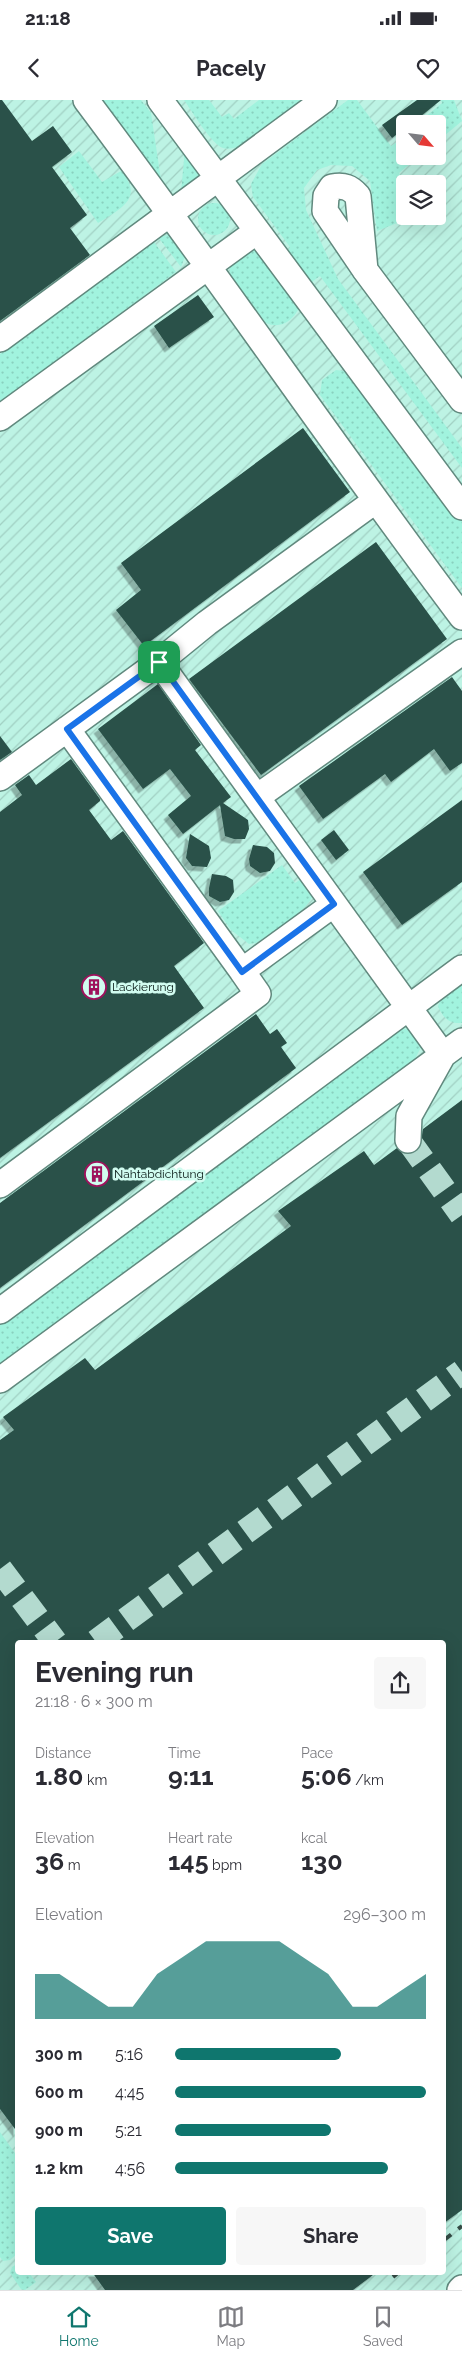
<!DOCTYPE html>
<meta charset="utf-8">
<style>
body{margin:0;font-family:Raleway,sans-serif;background:#f7f7f7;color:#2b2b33;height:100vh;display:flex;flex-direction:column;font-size:19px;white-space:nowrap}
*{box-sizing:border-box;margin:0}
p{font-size:16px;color:#7c7c81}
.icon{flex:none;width:28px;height:28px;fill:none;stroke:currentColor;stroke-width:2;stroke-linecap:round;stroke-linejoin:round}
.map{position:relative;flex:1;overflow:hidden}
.sheet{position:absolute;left:15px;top:1540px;width:431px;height:635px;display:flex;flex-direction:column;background:#fff;border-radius:5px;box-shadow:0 5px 20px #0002}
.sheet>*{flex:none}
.needle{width:32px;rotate:118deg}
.controls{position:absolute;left:396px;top:15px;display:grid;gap:10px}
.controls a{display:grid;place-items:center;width:50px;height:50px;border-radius:5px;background:#fff;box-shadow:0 5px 20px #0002;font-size:25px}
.pin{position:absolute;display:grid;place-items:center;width:42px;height:42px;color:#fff;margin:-21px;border-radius:10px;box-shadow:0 2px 8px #0006}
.round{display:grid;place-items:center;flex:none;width:52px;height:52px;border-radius:5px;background:#f7f7f7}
.headline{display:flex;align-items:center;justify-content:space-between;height:85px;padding:0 20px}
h1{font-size:28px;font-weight:700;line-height:38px}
.metrics{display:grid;grid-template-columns:repeat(3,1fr);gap:8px;height:85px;padding:5px 20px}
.metrics div{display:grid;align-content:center}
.metrics b{font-size:25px;font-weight:700}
.metrics small{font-size:14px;font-weight:400}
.metrics p{font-size:14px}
.chart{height:140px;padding:10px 20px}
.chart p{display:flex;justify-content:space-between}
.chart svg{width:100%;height:90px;margin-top:5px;fill:#0f766e;opacity:.7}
.cta{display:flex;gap:10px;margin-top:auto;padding:10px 20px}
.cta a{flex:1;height:58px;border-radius:5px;background:#0f766e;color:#fff;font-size:20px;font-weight:700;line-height:58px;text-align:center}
.cta a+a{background:#f7f7f7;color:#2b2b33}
ul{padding:0 20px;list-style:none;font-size:16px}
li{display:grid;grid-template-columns:80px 60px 1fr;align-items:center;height:38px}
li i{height:12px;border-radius:6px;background:#0f766e}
.status{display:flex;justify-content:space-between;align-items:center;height:35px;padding:0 25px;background:#fff;direction:ltr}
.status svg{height:14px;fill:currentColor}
header{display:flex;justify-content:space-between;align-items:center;height:65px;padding:0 20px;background:#fff;font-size:22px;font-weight:700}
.tabs{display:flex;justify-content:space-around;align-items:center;height:70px;border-top:1px solid #e1e1e2;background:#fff;font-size:14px;color:#7c7c81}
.tabs a{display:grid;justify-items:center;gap:2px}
.tabs .selected{color:#0f766e}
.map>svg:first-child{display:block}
.industrial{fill:url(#industrial-furrows);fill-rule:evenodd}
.grass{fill:url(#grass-dots)}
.building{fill:#2a5148;filter:url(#shadow)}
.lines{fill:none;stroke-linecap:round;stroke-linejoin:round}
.minor-tunnel{stroke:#b3dacf;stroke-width:25;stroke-dasharray:25 12;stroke-linecap:butt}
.minor-casing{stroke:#61897e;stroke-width:28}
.minor{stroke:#fff;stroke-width:25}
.rail{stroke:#354c46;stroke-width:4;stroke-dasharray:9 9;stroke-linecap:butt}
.route-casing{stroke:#fff;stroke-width:10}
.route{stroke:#1a73e8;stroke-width:6}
.labels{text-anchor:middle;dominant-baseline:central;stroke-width:5;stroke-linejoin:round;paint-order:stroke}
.poi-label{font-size:12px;fill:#091a16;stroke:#d1fcf0;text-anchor:start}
</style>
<div class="status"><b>21:18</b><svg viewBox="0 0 49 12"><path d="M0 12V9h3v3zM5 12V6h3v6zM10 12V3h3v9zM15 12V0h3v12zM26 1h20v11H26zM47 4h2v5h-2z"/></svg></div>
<header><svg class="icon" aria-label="back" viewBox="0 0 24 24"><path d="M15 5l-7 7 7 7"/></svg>Pacely<svg class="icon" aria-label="heart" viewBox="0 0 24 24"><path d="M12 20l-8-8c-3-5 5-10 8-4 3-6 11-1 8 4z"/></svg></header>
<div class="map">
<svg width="462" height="2190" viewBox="0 0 462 2190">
<defs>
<pattern id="industrial-furrows" width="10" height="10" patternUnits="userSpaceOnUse" patternTransform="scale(1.25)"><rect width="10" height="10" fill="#bdf3e4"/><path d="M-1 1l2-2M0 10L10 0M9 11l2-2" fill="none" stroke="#a1d0c3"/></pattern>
<pattern id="grass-dots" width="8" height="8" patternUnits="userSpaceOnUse" patternTransform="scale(1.25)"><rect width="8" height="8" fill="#a1f3de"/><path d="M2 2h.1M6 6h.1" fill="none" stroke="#89d0be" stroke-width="1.8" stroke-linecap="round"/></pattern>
<filter id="shadow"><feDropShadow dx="-4.5" dy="4.5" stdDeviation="0" flood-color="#0004"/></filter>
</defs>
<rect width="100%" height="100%" fill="#d1fcf0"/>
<path class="industrial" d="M0 0H462V2190H0ZM405 24H438V56H405ZM405 84H438V116H405ZM18 1542H444V2172H18Z"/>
<path class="grass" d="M102 0H141L151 13 161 80Z
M184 0H209L222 17 229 13 234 19 259 0H310C294 12 242 55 223 48 211 44 192 11 184 0Z
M348 0H357L391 46 405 37V56H419L399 73 406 84 405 116H408L402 121 377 131 370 81 352 66 331 65 317 70 304 88 306 110 338 179 462 348V368L320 176 309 184 287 153 290 147 253 97 251 84 262 64Z
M441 0H454L462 21 438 41V24H417L442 3Z
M183 43 200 73 196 82 181 92 184 60Z
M79 51 102 82 121 71C145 98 120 109 98 123L59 67Z
M198 119a16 16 0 1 1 32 0a16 16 0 1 1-32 0Z
M168 135 174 136 186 154 181 167 158 137Z
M154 142 176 172 0 302V254Z
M243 147 260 149 299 208C292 222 280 229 266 223L230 174V162Z
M336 270 352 272 462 421V488L320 295 322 280Z
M282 765 295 783 306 776C309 781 313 789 313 794 312 808 268 835 256 843L249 844 231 830 218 811Z
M462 879V923C449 924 443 918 438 906L445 891Z
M399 927 414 931 422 945 415 959 0 1268V1219Z
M0 2032 17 2056V2154L10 2160 3 2161 0 2157Z
M17 2164 18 2172 29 2173 36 2182 25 2190 21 2189 10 2173 12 2167Z"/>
<path class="building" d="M0 0H2L32 41 53 26 72 52 52 67 87 115 70 128 90 155 0 221Z
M417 0H441L411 24H405V28L392 38 382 25Z
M198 195 214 217 169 248 154 226Z
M303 328 350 392 144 546 116 510 141 490 121 463Z
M376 442 447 539 261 675 189 579Z
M452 577 462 591V663L450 671 434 649 391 682 385 674 323 719 299 686Z
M158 584 201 645 195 650 231 697 223 703 248 720 249 729 245 739H234L225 736 220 705 183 734 168 715 191 696 170 669 143 689 98 629Z
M0 636 12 652 0 660Z
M71 659 100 699V701L89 710 111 740 123 731 204 843 174 866 204 908 0 1058V712L22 695 15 685 29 675 36 685Z
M462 700V782L402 825 363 772Z
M334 730 349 750 336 760 321 740Z
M190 734 209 746 211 758 207 767 192 766 186 758Z
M253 745 267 747 274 753 275 763 270 771 260 773 250 766 249 759Z
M212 774 226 776 233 780 234 792 229 800 220 802 209 796V788Z
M256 914 270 934 277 929 287 943 281 947 296 968 0 1188V1103Z
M462 1000V2110L444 2123V1542H18V2033L0 2009V1340L14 1330 3 1317 85 1258 95 1270 291 1126 278 1111 364 1051 374 1065 397 1048 407 1054 415 1052 420 1047 423 1029Z
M92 2172H377L353 2190H105Z"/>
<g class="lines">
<path class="minor-tunnel" d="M408 1040 462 1115
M0 1469 55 1542
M96 1542 462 1272"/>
<defs>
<path id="minor" d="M86 0C214 170 334 347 462 517
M160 0 462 407
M365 170 358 96C350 87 344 85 332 87L326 96 325 111 365 170 462 300
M0 239 324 0
M0 318 257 131
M375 401 207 523 159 562 443 955 409 1016 408 1040
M67 629 242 871
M0 678 159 562
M257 697 462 552
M0 1085 258 894 242 871 334 804
M0 1211 462 868
M0 1280 462 941
M460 2190 462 2188"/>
</defs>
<use href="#minor" class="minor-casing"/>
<use href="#minor" class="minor"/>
<path class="rail" d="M444 2140 462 2126
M393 2177 399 2172"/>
</g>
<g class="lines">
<defs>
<path id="route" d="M159 562 334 804 242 872 67 629Z"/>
</defs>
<use href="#route" class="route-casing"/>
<use href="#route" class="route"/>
</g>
<defs>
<symbol id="building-ring" viewBox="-11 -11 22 22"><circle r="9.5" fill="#d1fcf0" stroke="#9e115c" stroke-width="1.5"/><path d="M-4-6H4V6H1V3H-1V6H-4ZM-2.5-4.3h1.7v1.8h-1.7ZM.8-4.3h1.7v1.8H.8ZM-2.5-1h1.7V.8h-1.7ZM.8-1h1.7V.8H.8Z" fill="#9e115c"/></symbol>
</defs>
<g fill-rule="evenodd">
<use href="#building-ring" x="80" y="873" width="28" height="28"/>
<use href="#building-ring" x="83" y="1060" width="28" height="28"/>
</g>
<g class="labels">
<g class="poi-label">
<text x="112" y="887">Lackierung</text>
<text x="114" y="1074">Nahtabdichtung</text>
</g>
</g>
</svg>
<div class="controls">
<a><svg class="needle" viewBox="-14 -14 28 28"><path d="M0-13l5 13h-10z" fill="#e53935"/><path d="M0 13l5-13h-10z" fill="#7c7c81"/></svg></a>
<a><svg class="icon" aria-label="layers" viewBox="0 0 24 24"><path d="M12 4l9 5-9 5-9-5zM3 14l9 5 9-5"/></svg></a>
</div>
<div class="pin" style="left:159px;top:562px;background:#1e9e55"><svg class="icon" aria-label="arrive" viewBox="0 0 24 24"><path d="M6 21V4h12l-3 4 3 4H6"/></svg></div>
<section class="sheet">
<div class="headline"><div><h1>Evening run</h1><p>21:18 · 6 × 300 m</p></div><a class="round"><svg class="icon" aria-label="share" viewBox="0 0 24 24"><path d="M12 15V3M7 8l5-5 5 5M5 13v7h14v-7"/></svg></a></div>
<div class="metrics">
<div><p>Distance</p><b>1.80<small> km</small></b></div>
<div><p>Time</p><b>9:11</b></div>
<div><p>Pace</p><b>5:06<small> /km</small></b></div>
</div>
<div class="metrics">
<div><p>Elevation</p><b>36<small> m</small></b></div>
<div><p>Heart rate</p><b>145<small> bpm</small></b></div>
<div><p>kcal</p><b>130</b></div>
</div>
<div class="chart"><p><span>Elevation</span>296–300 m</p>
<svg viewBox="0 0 160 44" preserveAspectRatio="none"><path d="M0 44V22L10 22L20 30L30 38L40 38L50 22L60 14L70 6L80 6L90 6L100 6L110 14L120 22L130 38L140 38L150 30L160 22V44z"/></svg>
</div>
<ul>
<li><b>300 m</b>5:16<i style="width:66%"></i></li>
<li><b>600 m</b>4:45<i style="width:100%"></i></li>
<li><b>900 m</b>5:21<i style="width:62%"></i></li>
<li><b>1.2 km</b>4:56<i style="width:85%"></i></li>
</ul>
<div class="cta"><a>Save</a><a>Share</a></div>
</section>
</div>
<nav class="tabs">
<a class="selected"><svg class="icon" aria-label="home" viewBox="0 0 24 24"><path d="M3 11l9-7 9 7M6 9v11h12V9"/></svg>Home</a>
<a><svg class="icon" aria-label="map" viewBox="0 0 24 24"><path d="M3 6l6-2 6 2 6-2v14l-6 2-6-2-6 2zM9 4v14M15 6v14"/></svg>Map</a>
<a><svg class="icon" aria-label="saved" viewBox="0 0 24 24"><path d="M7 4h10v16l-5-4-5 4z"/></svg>Saved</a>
</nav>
